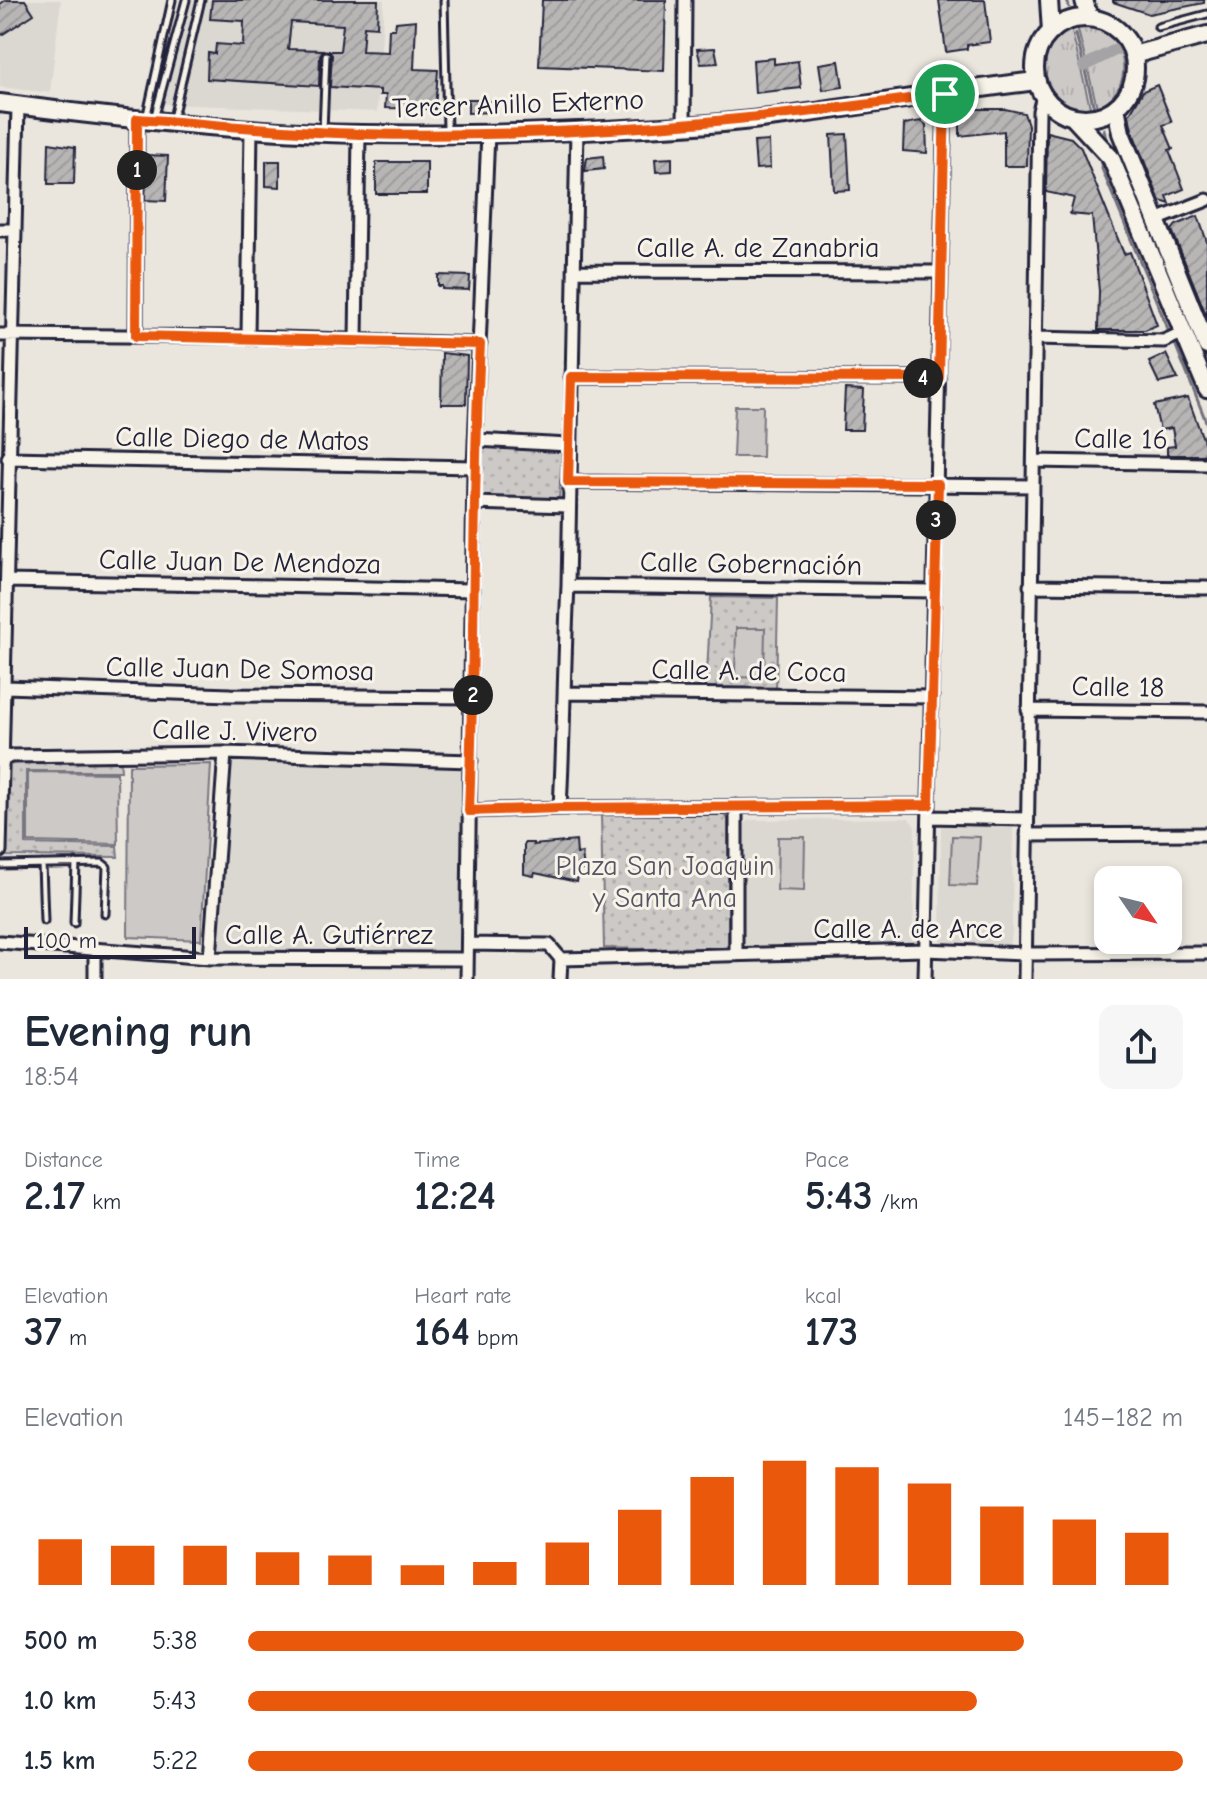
<!DOCTYPE html>
<meta charset="utf-8">
<style>
body{margin:0;font-family:"Comic Neue",sans-serif;background:#f6f6f7;color:#1f2937;height:100vh;display:flex;flex-direction:column;font-size:30px;white-space:nowrap}
*{box-sizing:border-box;margin:0}
p{font-size:26px;color:#747a83}
.icon{flex:none;width:44px;height:44px;fill:none;stroke:currentColor;stroke-width:2;stroke-linecap:round;stroke-linejoin:round}
.map{position:relative;height:979px;overflow:hidden}
.drawer{display:flex;flex-direction:column;background:#fff;flex:1}
.drawer>*{flex:none}
.needle{width:52px;rotate:125deg}
.buttons{position:absolute;left:1094px;top:866px;display:grid;gap:16px}
.buttons a{display:grid;place-items:center;width:88px;height:88px;border-radius:16px;background:#fff;box-shadow:0 4px 12px #0003;font-size:40px}
.scale{position:absolute;left:24px;bottom:20px;width:172px;box-sizing:border-box;padding-left:8px;border:4px solid #22223b;border-top:0;font-size:22px;line-height:28px;white-space:nowrap;color:#22223b;-webkit-text-stroke:6px #f7f3e8;paint-order:stroke}
.pin{position:absolute;display:grid;place-items:center;width:68px;height:68px;color:#fff;margin:-34px;border:4px solid #fff;border-radius:50%;box-shadow:0 2px 8px #0007}
.km{position:absolute;width:40px;height:40px;margin:-20px;border-radius:50%;background:#222;color:#fff;font-size:22px;line-height:40px;text-align:center}
.round{display:grid;place-items:center;flex:none;width:84px;height:84px;border-radius:16px;background:#f6f6f7}
.head{display:flex;align-items:center;justify-content:space-between;height:136px;padding:0 24px}
h1{font-size:44px;font-weight:600;line-height:60px}
.stats{display:grid;grid-template-columns:repeat(3,1fr);gap:12px;height:136px;padding:8px 24px}
.stats div{display:grid;align-content:center}
.stats b{font-size:40px;font-weight:600}
.stats small{font-size:22px;font-weight:400}
.stats p{font-size:22px}
.chart{height:224px;padding:16px 24px}
.chart p{display:flex;justify-content:space-between}
.chart svg{width:100%;height:144px;margin-top:8px;stroke:#ea580c;stroke-width:6}
ul{padding:0 24px;list-style:none;font-size:26px}
li{display:grid;grid-template-columns:128px 96px 1fr;align-items:center;height:60px}
li i{height:20px;border-radius:10px;background:#ea580c}
.map>svg:first-child{display:block}
.built{fill:#dbd8d2}
.grass{fill:url(#grass-tufts);stroke:#787680;stroke-width:2}
.park{fill:url(#park-dots);stroke:#787680;stroke-width:2}
.pitch{fill:#cdc9c6;stroke:#787680;stroke-width:2}
.lines{fill:none;stroke-linecap:round;stroke-linejoin:round}
.stream{stroke:#716f7b;stroke-width:3}
.canal{stroke:#a6a3a6;stroke-width:12}
.building{fill:url(#building-hatch);stroke:#22223b;stroke-width:2}
.lane-casing{stroke:#22223b;stroke-width:11}
.street-casing{stroke:#22223b;stroke-width:17}
.secondary-casing{stroke:#22223b;stroke-width:22}
.lane{stroke:#f7f3e8;stroke-width:5}
.street{stroke:#f7f3e8;stroke-width:11}
.secondary{stroke:#f7f3e8;stroke-width:16}
.route-casing{stroke:#fff;stroke-width:16}
.route{stroke:#ea580c;stroke-width:10}
.labels{text-anchor:middle;dominant-baseline:central;stroke-width:6;stroke-linejoin:round;paint-order:stroke}
.street-label{font-size:28px;fill:#22223b;stroke:#f7f3e8}
.park-label{font-size:28px;fill:#555465;stroke:#f7f3e8}
</style>
<div class="map">
<svg width="1207" height="979" viewBox="0 0 1207 979">
<defs>
<pattern id="grass-tufts" width="24" height="20" patternUnits="userSpaceOnUse" patternTransform="scale(2)"><rect width="24" height="20" fill="#cdc9c6"/><path d="M3 7l-1-3M5 7V3M7 7l1-3M15 17l-1-3M17 17v-4M19 17l1-3" fill="none" stroke="#b0acab"/></pattern>
<pattern id="park-dots" width="8" height="8" patternUnits="userSpaceOnUse" patternTransform="scale(2)"><rect width="8" height="8" fill="#cdc9c6"/><path d="M2 2h.1M6 6h.1" fill="none" stroke="#b0acab" stroke-width="1.8" stroke-linecap="round"/></pattern>
<pattern id="building-hatch" width="6" height="6" patternUnits="userSpaceOnUse" patternTransform="scale(2)"><rect width="6" height="6" fill="#b8b6b5"/><path d="M-1 1l2-2M0 6l6-6M5 7l2-2" fill="none" stroke="#9e9c9d"/></pattern>
</defs>
<rect width="100%" height="100%" fill="#eae6de"/>
<filter id="ink" filterUnits="userSpaceOnUse"><feTurbulence type="fractalNoise" baseFrequency=".0125" numOctaves="2"/><feDisplacementMap in="SourceGraphic" scale="16" xChannelSelector="R" yChannelSelector="G"/><feConvolveMatrix kernelMatrix="1 2 1 2 8 2 1 2 1" color-interpolation-filters="sRGB"/></filter>
<g filter="url(#ink)">
<path class="built" d="M0 0H61L50 93 0 87Z
M181 0H384L377 112 164 104 152 101Z
M233 759 459 768 464 773 459 948 451 953 222 952 215 944 226 766Z
M909 818 915 827 913 937 908 946H742L741 827 749 820Z
M941 826H1013L1012 934 1009 945H940Z"/>
<path class="grass" d="M1077 26C1124 20 1143 87 1097 107Z
M1071 28 1091 111C1037 108 1029 39 1071 28Z"/>
<path class="park" d="M482 444 562 448 559 500 556 502 484 499 480 495Z
M711 597 778 598 776 692H706Z
M120 758 121 771H26V844L117 846 118 857 5 856 8 764 18 760Z
M601 813H723L728 819V945L723 951 604 948Z"/>
<path class="pitch" d="M735 406H763L762 457H733Z
M736 628H765L764 678 735 677Z
M211 764 201 940 128 937 129 765Z
M28 772 117 773 118 844 28 842Z
M952 836 980 837 977 886 950 885Z
M778 837H805L804 891 777 890Z"/>
<g class="lines">
<path class="stream" d="M1067 0 1069 7
M1076 34 1094 108
M1104 129 1106 140
M1102 160V169L1168 329
M1176 346 1207 424"/>
<path class="canal" d="M1084 66 1117 49"/>
</g>
<path class="building" d="M6 0H25L34 14 0 36V4Z
M212 0H378L377 27 364 26 362 51 388 52 389 29H395L396 22 416 20 414 69 438 70 435 109 385 108 386 95H380V90L330 87 332 55 329 51H340L343 25 291 22 288 49 323 50 320 55 319 86 207 79 208 53 215 54 216 44 243 46 244 21 210 19Z
M542 0H666L664 71 539 66Z
M939 0H985L990 42 967 45V49L946 52Z
M1113 0H1204V3L1149 14 1113 2Z
M715 48 718 63 701 64 697 49Z
M774 58V64L798 61 801 88 755 93 753 60Z
M839 61 843 87 823 90 819 64Z
M1157 85 1172 122 1163 125 1173 149 1169 150 1184 189 1167 196 1170 204 1160 201 1132 130 1129 115 1143 91Z
M468 99H487V102L493 101V112L468 113Z
M969 109H1005L1024 113 1028 125 1027 166H1004V131L960 136V113Z
M921 121 926 125 927 153 903 151 904 124Z
M1047 132 1071 138 1081 148 1124 254 1130 252 1157 325 1145 330H1098L1099 291 1092 216 1070 214 1074 198 1046 192Z
M847 134 850 190 834 191 831 135Z
M769 141 770 168 756 169 754 142Z
M49 143 75 147 74 184H48Z
M147 155 168 156 166 201 145 200Z
M603 156 604 169 585 171 587 158Z
M672 158V171L656 172 655 159Z
M266 161H280V187L266 186Z
M376 162H427V194H376Z
M1198 216 1207 242V317L1172 230 1176 225Z
M438 275 470 276 469 290 442 289V286H438Z
M442 353 467 356 466 404H441Z
M1166 354 1178 379 1159 383 1149 362Z
M845 389 864 390 862 430H843Z
M1188 398 1207 450 1204 455H1167V447L1175 446 1172 428 1160 430 1154 405Z
M576 841 577 854 582 853 584 870H579L577 882 535 873 534 876 524 874V843H533V845Z"/>
<g class="lines">
<defs>
<path id="lane" d="M444 0 447 130
M1158 27 1207 14
M146 119 172 0
M154 119 186 0
M172 122 201 0
M323 131 326 55
M42 864 44 921
M0 865 102 863 107 867 105 914
M74 923 76 863"/>
<path id="street" d="M684 126 685 0
M1156 220 1207 200
M0 230H14
M574 271 941 272
M0 335 248 337 480 344
M136 336 137 119
M248 337 251 128
M1035 338 1164 341 1184 332
M356 340 359 134
M571 377 939 378
M475 440 569 445
M8 458 474 467
M1034 461 1207 464
M568 482 1033 486
M474 503 568 506
M7 581 473 590
M568 586 934 591
M1030 586 1207 588
M6 687 230 695 473 697
M565 693 932 697
M1028 710 1207 712
M0 762 10 756 225 753 471 761
M736 806V955
M560 808C564 734 564 660 568 586L577 129
M469 811 560 808 929 805
M929 817 1027 819
M1027 835 1207 834
M0 851 18 106
M0 942 210 958 467 959
M468 944 549 945 561 959
M95 951V979
M210 958 225 753
M561 959 925 950 1025 954 1207 953
M467 979 474 467 488 133
M560 979 561 959
M925 979 945 94
M1025 979 1039 111 1043 96"/>
<path id="secondary" d="M1049 0 1051 32
M1084 0 1089 18
M1035 68a50 50 0 1 1 100 0a50 50 0 1 1-100 0Z
M1133 55 1207 35
M0 103C120 119 241 132 362 134 468 136 576 132 682 126 802 119 918 94 1037 81
M1116 107 1121 133 1207 346
M1073 117 1111 158 1207 389"/>
</defs>
<use href="#lane" class="lane-casing"/>
<use href="#street" class="street-casing"/>
<use href="#secondary" class="secondary-casing"/>
<use href="#lane" class="lane"/>
<use href="#street" class="street"/>
<use href="#secondary" class="secondary"/>
</g>
</g>
<g class="lines" filter="url(#ink)">
<defs>
<path id="route" d="M945 94 939 378 571 377 568 482 938 484 929 805 560 808 469 811C475 655 472 500 480 344L136 336 137 119C211 124 286 132 360 134 556 139 752 122 945 94Z"/>
</defs>
<use href="#route" class="route-casing"/>
<use href="#route" class="route"/>
</g>
<g class="labels">
<g class="street-label">
<text transform="translate(518 104) rotate(-2)">Tercer Anillo Externo</text>
<text x="758" y="248">Calle A. de Zanabria</text>
<text transform="translate(242 439) rotate(1)">Calle Diego de Matos</text>
<text transform="translate(1121 439) rotate(1)">Calle 16</text>
<text transform="translate(240 562) rotate(1)">Calle Juan De Mendoza</text>
<text transform="translate(751 564) rotate(1)">Calle Gobernación</text>
<text transform="translate(240 669) rotate(1)">Calle Juan De Somosa</text>
<text transform="translate(749 671) rotate(1)">Calle A. de Coca</text>
<text transform="translate(1118 687) rotate(1)">Calle 18</text>
<text transform="translate(235 731) rotate(1)">Calle J. Vivero</text>
<text x="908" y="929">Calle A. de Arce</text>
<text x="329" y="935">Calle A. Gutiérrez</text>
</g>
<g class="park-label">
<text x="665" y="866">Plaza San Joaquin<tspan x="665" dy="32">y Santa Ana</tspan></text>
</g>
</g>
</svg>
<div class="buttons">
<a><svg class="needle" viewBox="-14 -14 28 28"><path d="M0-13l5 13h-10z" fill="#e53935"/><path d="M0 13l5-13h-10z" fill="#747a83"/></svg></a>
</div>
<div class="scale">100 m</div>
<div class="pin" style="left:945px;top:94px;background:#1e9e55"><svg class="icon" aria-label="arrive" viewBox="0 0 24 24"><path d="M6 21V4h12l-3 4 3 4H6"/></svg></div>
<b class="km" style="left:137px;top:170px">1</b>
<b class="km" style="left:473px;top:695px">2</b>
<b class="km" style="left:936px;top:520px">3</b>
<b class="km" style="left:923px;top:378px">4</b>
</div>
<section class="drawer">
<div class="head"><div><h1>Evening run</h1><p>18:54</p></div><a class="round"><svg class="icon" aria-label="share" viewBox="0 0 24 24"><path d="M12 15V3M7 8l5-5 5 5M5 13v7h14v-7"/></svg></a></div>
<div class="stats">
<div><p>Distance</p><b>2.17<small> km</small></b></div>
<div><p>Time</p><b>12:24</b></div>
<div><p>Pace</p><b>5:43<small> /km</small></b></div>
</div>
<div class="stats">
<div><p>Elevation</p><b>37<small> m</small></b></div>
<div><p>Heart rate</p><b>164<small> bpm</small></b></div>
<div><p>kcal</p><b>173</b></div>
</div>
<div class="chart"><p><span>Elevation</span>145–182 m</p>
<svg viewBox="0 0 160 44" preserveAspectRatio="none"><path d="M5 44V30M15 44V32M25 44V32M35 44V34M45 44V35M55 44V38M65 44V37M75 44V31M85 44V21M95 44V11M105 44V6M115 44V8M125 44V13M135 44V20M145 44V24M155 44V28"/></svg>
</div>
<ul>
<li><b>500 m</b>5:38<i style="width:83%"></i></li>
<li><b>1.0 km</b>5:43<i style="width:78%"></i></li>
<li><b>1.5 km</b>5:22<i style="width:100%"></i></li>
</ul>
</section>
